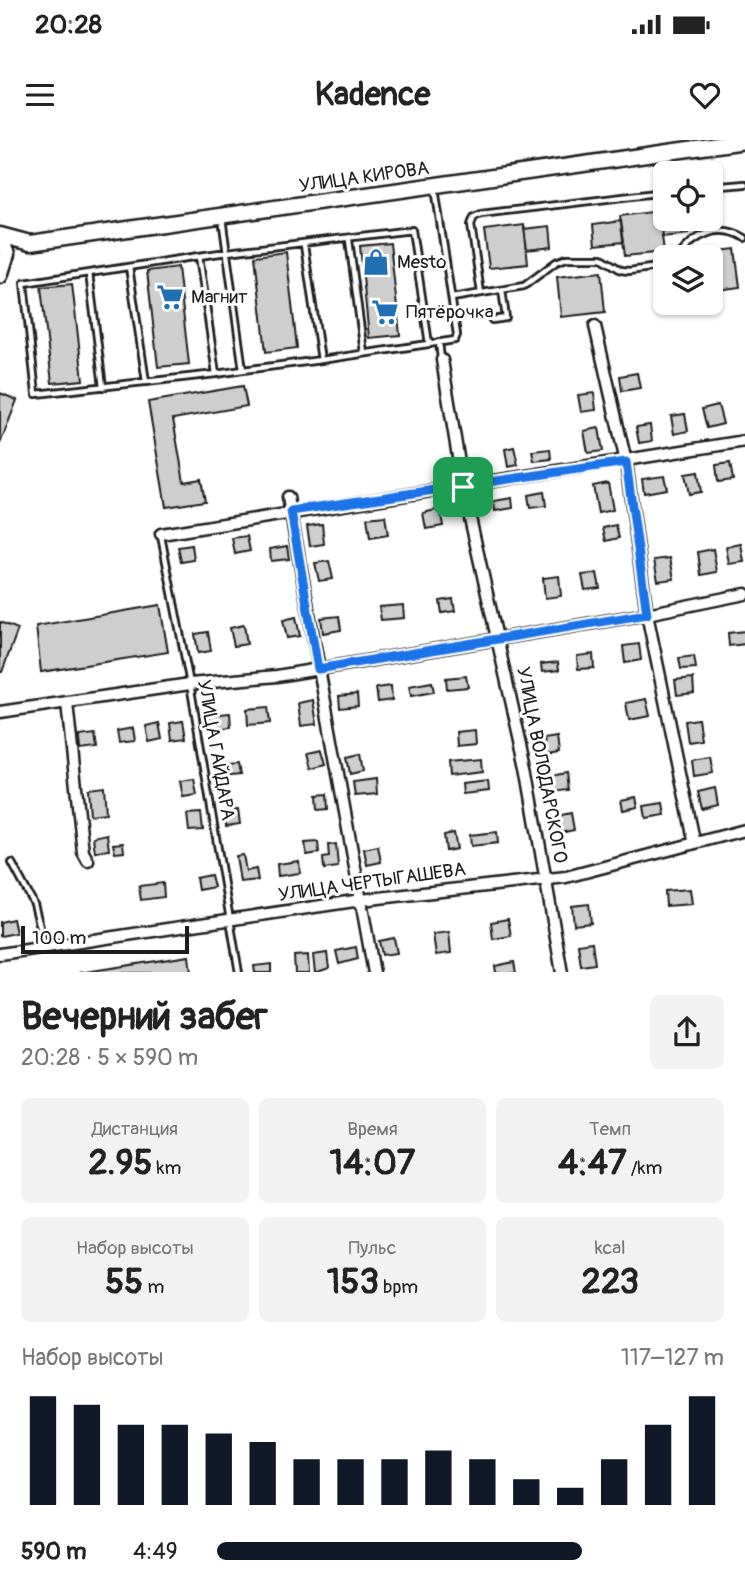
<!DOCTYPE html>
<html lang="ru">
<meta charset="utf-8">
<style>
body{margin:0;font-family:Pangolin,sans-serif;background:#f2f2f2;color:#222;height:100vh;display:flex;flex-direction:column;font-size:26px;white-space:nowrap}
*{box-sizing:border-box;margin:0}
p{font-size:23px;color:#767676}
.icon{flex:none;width:38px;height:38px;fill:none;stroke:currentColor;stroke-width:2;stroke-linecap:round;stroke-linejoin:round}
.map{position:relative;height:832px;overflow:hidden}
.details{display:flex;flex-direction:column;background:#fff;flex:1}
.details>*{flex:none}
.controls{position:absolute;left:653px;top:21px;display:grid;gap:14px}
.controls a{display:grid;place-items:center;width:70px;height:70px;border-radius:10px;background:#fff;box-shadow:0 2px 5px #0004;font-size:35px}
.scale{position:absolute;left:21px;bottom:18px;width:168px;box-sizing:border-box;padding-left:7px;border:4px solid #1c1c1c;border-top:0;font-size:19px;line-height:24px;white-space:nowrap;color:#1c1c1c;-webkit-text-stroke:5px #fff;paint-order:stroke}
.pin{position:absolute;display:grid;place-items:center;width:60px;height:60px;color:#fff;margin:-30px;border-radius:14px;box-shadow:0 4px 10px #0006}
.round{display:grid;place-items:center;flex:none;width:74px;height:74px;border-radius:10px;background:#f2f2f2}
.headline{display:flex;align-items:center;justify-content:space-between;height:119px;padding:0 21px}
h1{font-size:38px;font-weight:800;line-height:52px}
.metrics{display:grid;grid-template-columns:repeat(3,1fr);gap:10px;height:119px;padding:7px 21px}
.metrics div{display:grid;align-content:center;border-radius:10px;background:#f2f2f2;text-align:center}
.metrics b{font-size:35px;font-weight:800}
.metrics small{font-size:19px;font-weight:400}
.metrics p{font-size:19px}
.chart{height:196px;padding:14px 21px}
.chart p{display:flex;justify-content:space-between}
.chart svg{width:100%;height:126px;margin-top:7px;stroke:#111827;stroke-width:6}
ul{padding:0 21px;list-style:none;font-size:23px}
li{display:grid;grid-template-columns:112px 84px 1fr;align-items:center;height:52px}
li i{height:18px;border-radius:9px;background:#111827}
.status{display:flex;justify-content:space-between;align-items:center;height:49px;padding:0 35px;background:#fff;direction:ltr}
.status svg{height:19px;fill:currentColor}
header{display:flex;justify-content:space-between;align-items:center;height:91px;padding:0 21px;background:#fff;font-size:32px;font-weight:800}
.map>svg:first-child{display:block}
.building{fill:#cecece;stroke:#1c1c1c;stroke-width:2}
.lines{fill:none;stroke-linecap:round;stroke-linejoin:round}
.service-casing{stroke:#1c1c1c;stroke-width:10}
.minor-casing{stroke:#1c1c1c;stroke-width:15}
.primary-casing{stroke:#1c1c1c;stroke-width:19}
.service{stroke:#fff;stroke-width:4.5}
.minor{stroke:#fff;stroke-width:10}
.primary{stroke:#fff;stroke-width:14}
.route-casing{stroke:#fff;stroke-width:14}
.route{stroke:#1a73e8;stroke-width:9}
.labels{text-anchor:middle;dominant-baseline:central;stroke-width:6;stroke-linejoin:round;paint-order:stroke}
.street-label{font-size:19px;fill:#1c1c1c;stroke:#fff}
.poi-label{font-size:19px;fill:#1c1c1c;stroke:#fff;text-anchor:start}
</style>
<div class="status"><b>20:28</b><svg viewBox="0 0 49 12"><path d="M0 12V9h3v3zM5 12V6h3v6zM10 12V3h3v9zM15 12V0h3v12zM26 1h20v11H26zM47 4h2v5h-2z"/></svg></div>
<header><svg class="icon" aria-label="menu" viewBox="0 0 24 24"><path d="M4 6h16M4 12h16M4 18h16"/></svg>Kadence<svg class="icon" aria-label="heart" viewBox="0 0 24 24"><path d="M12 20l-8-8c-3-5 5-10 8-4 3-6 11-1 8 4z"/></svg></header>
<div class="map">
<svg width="745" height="833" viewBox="0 0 745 833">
<rect width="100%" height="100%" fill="#fff"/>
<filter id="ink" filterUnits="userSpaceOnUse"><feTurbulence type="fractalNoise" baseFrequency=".0143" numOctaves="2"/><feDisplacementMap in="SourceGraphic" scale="14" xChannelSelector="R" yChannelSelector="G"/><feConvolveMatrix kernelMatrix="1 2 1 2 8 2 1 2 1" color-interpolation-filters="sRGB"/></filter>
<g filter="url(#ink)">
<path class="building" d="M659 71 664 112 625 116 620 76Z
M665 75V79H686L688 94 662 97 660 76Z
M621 81 624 102 595 105 593 85Z
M524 85 528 124 489 128 484 90Z
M550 86 552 107 527 110 524 89Z
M390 103 400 195 369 198 360 106Z
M735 109 740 147 710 151V117H694V114Z
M286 112 297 208 266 212 255 116Z
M178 127 189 224 158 227 147 131Z
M601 132 605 172 561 177 557 137Z
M72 144 83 240 52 243 41 147Z
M637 233 640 248 622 251 620 236Z
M243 246 247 266 173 279 184 342 201 339 205 361 166 367 148 262Z
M0 253 17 260 0 304Z
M594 253 596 270 581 272 578 255Z
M718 265 723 284 707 288 702 269Z
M685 274 688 291 674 294 671 276Z
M650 285 652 301 639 303 636 287Z
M599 288 603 311 588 313 584 291Z
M514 307 518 325 508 327 505 309Z
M550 309 551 319 534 321 532 311Z
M730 323 733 340 718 342 716 325Z
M698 332 701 352 689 354 685 334Z
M664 336 667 349 644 353 642 339Z
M608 343 613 370 598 373 593 346Z
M544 352 546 366 530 368 528 355Z
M512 358 513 368 495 371 494 361Z
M440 369 443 386 426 389 423 373Z
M385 376 388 395 370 398 367 378Z
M322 384 324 404 310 406 307 386Z
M616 385 619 398 606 401 603 388Z
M247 396 250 411 235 414 232 398Z
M741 404 744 422 729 424 726 407Z
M192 405 194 420 181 422 178 407Z
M287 406 289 419 271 421 270 409Z
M713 409 717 432 701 435 698 412Z
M670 418 674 439 658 441 654 420Z
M329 421 333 439 319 441 315 423Z
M597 433 600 448 585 450 582 435Z
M559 436 561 456 545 458 543 438Z
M453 459 455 471 442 473 440 461Z
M160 465 168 512 41 532 36 486Z
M403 465 404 478 381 480 379 467Z
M339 476 341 490 323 493 321 478Z
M296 477 300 496 287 498 283 480Z
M0 482 18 489 2 532H0Z
M244 485 247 504 234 506 230 488Z
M745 491V504L729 506 728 493Z
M208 492 211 511 198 513 195 494Z
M639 504 641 520 625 523 623 506Z
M593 514 594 528 578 529 577 516Z
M694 516 696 528 681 529 679 518Z
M558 522 559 530 542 532 541 524Z
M466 536 468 547 447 549 446 538Z
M693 538 694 553 677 555 675 540Z
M432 542 434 552 411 556 409 546Z
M391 546 392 560 378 562 376 548Z
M357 554 358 566 340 568 339 556Z
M646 559 650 576 629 580 626 563Z
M313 560 317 584 301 586 298 563Z
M268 567 270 583 248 585 247 569Z
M230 573 231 587 210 590 209 575Z
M698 579 701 600 688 602 685 581Z
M183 581 186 598 172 600 170 583Z
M159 583 162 599 149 602 146 586Z
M133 588 135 601 119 603 117 591Z
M475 590 476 604 457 606 456 592Z
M95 594 97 608 80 610 79 596Z
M557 597 559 613 547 615 544 599Z
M322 610 326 624 312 628 308 613Z
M360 614 363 631 350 634 347 617Z
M710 617 713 633 694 636 692 620Z
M481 619 482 632 449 636 448 622Z
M237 624 239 635 221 637 219 626Z
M566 633 568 650 553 652 551 636Z
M194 639 197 655 183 657 180 641Z
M376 639 377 654 355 656 353 642Z
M488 641 489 651 463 654 462 644Z
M104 647 106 673 90 675 88 649Z
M715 648 718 665 702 669 698 652Z
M327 654 328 669 318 670 317 655Z
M636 657 638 667 623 670 621 660Z
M663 663 665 675 646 678 644 666Z
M238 670 240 684 226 686 225 671Z
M201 673 203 690 189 691 187 674Z
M571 673 574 690 560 693 557 676Z
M497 692 498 703 471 706 470 695Z
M454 693 457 709 446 711 444 695Z
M107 694 109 710 95 712 93 697Z
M318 702 319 713 307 715 305 703Z
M123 703 124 712 115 713 113 704Z
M336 704 338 727 324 729 323 718 329 717 328 705Z
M378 706 381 722 367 725 364 709Z
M243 715 246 731 256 729 258 740 240 742 236 716Z
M299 721 300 733 278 736 277 724Z
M211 735 214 747 198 750 196 738Z
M163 743 164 757 141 760 139 746Z
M690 749 692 764 666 766 665 751Z
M589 764 591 783 574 785 572 766Z
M13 779 16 793 0 796V782Z
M508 779 511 796 493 799 491 782Z
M449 792 451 813 436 815 433 794Z
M394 798 397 813 382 815 379 801Z
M592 802 595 824 581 826 578 804Z
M356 807 358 819 339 824 336 811Z
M327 813 329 828 315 833 313 815Z
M308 815 309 833H295L294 816Z
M189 816 191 833H79Z
M514 822 516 833H496L495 826Z
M271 824V833H255L254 826Z"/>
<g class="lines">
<defs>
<path id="service" d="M710 47 745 44
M349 100 364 213
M304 105 321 220 455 200 457 195 435 48
M199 116 216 234 243 230 222 78
M678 117C694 95 719 82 745 98
M129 127 146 242 216 234 36 254 24 143 199 116 227 112 412 90 429 204
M89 133 103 247
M481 153 471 85 474 77 481 74 665 52
M452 158 524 146 556 122 567 118H602L621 130 629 131 665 126
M492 180 506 178 502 150
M439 202 441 219
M243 230 321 220
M161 396 190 544 239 833
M12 723 34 764 45 807"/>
<path id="minor" d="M595 186 626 322 647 474 694 700
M442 220 463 347 526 627 562 833
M288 357 374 833
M161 394 745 301
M67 563 83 712 88 721
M0 572 190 544 277 536 647 474 745 454
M0 814 361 760 566 737 745 690"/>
<path id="primary" d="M0 95 30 103 745 1
M0 98 7 114 0 136"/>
</defs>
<use href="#service" class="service-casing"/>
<use href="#minor" class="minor-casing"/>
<use href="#primary" class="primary-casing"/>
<use href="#service" class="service"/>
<use href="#minor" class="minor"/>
<use href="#primary" class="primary"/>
</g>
</g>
<g class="lines" filter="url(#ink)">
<defs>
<path id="route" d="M626 322 647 474 318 529 291 371Z"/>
</defs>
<use href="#route" class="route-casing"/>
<use href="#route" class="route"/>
</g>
<defs>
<symbol id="shop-bare" viewBox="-9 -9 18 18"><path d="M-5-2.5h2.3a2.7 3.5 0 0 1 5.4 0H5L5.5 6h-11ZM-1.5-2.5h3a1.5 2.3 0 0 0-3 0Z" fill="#1f6fb2" stroke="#fff" stroke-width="2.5" paint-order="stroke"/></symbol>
<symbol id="supermarket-bare" viewBox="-9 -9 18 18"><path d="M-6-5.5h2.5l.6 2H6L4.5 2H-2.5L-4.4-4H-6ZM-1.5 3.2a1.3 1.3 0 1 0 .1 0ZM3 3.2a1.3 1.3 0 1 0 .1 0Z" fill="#1f6fb2" stroke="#fff" stroke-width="2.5" paint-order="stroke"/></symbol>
</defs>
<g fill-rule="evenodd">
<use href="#shop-bare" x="357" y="103" width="38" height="38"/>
<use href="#supermarket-bare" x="151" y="138" width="38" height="38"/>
<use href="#supermarket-bare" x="366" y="153" width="38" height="38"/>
</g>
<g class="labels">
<g class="street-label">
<text transform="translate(364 37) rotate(-8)">УЛИЦА КИРОВА</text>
<text transform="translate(216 610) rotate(80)">УЛИЦА ГАЙДАРА</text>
<text transform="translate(542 625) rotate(79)">УЛИЦА ВОЛОДАРСКОГО</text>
<text transform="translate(372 742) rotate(-8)">УЛИЦА ЧЕРТЫГАШЕВА</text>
</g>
<g class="poi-label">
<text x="397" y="122">Mesto</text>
<text x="191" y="157">Магнит</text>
<text x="406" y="172">Пятёрочка</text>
</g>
</g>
</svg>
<div class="controls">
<a><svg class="icon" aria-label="locate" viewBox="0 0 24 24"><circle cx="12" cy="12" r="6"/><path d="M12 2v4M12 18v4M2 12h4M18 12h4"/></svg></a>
<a><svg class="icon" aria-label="layers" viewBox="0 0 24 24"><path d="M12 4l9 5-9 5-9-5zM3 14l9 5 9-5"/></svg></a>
</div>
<div class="scale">100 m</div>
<div class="pin" style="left:463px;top:347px;background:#1e9e55"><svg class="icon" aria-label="arrive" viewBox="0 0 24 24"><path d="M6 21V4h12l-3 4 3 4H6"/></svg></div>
</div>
<section class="details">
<div class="headline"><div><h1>Вечерний забег</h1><p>20:28 · 5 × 590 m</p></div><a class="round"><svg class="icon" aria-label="share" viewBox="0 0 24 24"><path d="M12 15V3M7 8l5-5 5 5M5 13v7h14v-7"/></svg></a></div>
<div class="metrics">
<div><p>Дистанция</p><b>2.95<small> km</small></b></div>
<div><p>Время</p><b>14:07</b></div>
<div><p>Темп</p><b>4:47<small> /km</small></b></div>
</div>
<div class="metrics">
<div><p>Набор высоты</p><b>55<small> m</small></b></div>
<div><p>Пульс</p><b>153<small> bpm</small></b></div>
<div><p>kcal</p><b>223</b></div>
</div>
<div class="chart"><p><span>Набор высоты</span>117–127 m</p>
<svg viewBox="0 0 160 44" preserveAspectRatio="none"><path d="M5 44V6M15 44V9M25 44V16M35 44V16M45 44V19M55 44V22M65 44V28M75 44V28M85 44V28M95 44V25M105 44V28M115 44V35M125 44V38M135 44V28M145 44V16M155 44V6"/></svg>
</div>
<ul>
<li><b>590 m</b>4:49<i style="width:72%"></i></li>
</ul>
</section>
